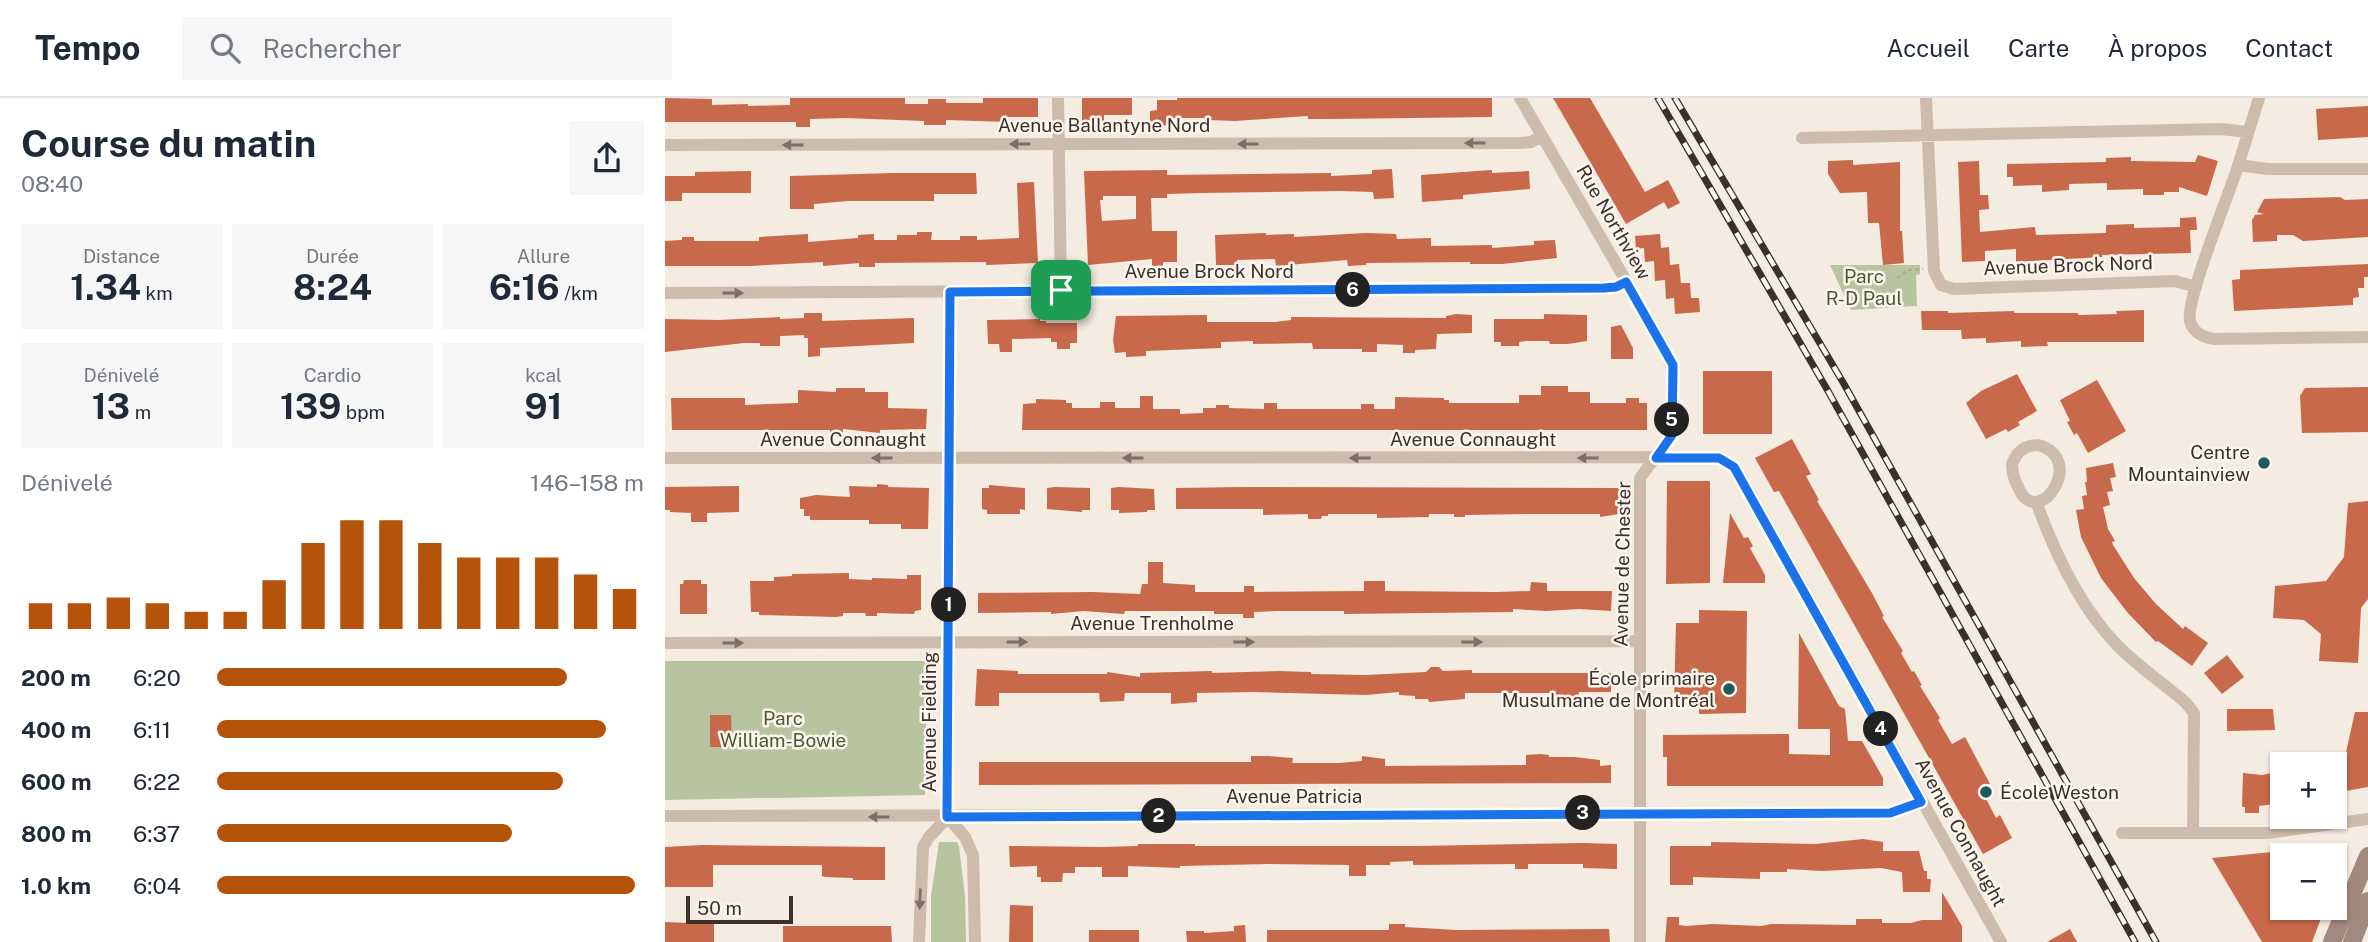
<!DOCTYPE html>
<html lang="fr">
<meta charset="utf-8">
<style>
body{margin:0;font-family:"Public Sans",sans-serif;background:#f6f6f7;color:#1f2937;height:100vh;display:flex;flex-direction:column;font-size:26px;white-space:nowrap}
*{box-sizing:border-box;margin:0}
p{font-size:23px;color:#747a83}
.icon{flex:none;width:38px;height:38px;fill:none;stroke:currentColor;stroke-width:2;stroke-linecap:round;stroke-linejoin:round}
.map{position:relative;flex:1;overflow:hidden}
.side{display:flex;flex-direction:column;background:#fff;width:665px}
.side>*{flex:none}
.buttons{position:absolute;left:1605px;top:654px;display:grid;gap:14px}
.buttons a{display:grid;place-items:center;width:77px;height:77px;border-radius:0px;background:#fff;box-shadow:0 2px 5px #0004;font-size:35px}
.scale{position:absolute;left:21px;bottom:18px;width:107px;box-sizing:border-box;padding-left:7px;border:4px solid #3b302b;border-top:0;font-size:19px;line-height:24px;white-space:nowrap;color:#3b302b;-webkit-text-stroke:5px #fbf5ee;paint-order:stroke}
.pin{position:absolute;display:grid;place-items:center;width:60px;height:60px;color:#fff;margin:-30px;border-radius:14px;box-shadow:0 4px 10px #0006}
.km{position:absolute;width:35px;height:35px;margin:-18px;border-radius:50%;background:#222;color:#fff;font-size:19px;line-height:35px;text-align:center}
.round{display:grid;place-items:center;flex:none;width:74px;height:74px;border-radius:0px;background:#f6f6f7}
.headline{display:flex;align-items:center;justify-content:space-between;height:119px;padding:0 21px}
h1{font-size:38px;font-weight:700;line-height:52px}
.stats{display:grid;grid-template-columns:repeat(3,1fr);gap:10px;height:119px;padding:7px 21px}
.stats div{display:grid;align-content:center;border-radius:0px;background:#f6f6f7;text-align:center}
.stats b{font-size:35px;font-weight:700}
.stats small{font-size:19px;font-weight:400}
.stats p{font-size:19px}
.chart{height:196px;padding:14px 21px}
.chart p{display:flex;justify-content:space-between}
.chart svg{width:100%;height:126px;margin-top:7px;stroke:#b45309;stroke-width:6}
ul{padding:0 21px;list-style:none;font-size:23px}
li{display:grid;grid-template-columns:112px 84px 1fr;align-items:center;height:52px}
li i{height:18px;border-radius:9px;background:#b45309}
header{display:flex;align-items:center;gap:42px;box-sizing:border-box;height:98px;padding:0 35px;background:#fff;border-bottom:2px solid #e0e1e3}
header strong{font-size:33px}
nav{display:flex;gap:38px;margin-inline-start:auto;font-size:24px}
.search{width:490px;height:63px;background:#f6f6f7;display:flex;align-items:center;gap:18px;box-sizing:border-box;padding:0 24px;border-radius:0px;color:#747a83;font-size:26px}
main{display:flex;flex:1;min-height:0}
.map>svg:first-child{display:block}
.green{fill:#b8c4a0}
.building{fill:#c8694b;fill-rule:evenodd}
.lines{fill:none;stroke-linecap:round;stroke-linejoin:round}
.path{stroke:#b9a596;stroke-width:2.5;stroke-dasharray:3.5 3.5;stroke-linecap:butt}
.street{stroke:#cdbbac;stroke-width:12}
.secondary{stroke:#a18a7d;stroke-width:18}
.rail-casing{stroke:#3b302b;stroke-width:7}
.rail{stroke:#fbf5ee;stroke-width:4.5;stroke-dasharray:13;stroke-linecap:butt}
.oneway{fill:#7d6f65}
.route-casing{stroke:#fff;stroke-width:14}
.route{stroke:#1a73e8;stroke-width:9}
.poi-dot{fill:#1f5a5e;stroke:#fbf5ee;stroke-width:2.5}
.labels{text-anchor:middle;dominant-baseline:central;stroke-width:5;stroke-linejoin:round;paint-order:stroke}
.street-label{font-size:19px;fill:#3b302b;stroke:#fbf5ee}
.park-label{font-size:19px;fill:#4a5a2e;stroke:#fbf5ee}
.poi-label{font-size:19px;fill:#3b302b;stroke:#fbf5ee;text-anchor:end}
</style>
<header>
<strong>Tempo</strong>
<div class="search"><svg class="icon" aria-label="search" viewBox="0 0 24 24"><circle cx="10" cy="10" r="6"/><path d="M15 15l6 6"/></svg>Rechercher</div>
<nav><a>Accueil</a><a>Carte</a><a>À propos</a><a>Contact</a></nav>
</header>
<main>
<section class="side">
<div class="headline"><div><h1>Course du matin</h1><p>08:40</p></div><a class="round"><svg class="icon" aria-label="share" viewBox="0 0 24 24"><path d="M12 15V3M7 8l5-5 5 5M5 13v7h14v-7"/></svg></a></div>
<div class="stats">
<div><p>Distance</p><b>1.34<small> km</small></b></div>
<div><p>Durée</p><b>8:24</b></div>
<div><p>Allure</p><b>6:16<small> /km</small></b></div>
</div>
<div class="stats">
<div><p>Dénivelé</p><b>13<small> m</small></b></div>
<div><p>Cardio</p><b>139<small> bpm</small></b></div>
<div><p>kcal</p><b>91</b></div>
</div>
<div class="chart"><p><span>Dénivelé</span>146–158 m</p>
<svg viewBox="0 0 160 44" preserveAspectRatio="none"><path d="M5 44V35M15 44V35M25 44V33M35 44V35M45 44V38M55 44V38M65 44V27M75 44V14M85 44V6M95 44V6M105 44V14M115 44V19M125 44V19M135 44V19M145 44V25M155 44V30"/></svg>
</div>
<ul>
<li><b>200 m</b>6:20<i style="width:82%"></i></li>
<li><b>400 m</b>6:11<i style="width:91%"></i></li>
<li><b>600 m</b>6:22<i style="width:81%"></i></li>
<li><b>800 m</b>6:37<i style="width:69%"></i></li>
<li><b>1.0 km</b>6:04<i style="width:98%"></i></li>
</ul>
</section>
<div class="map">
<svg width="1703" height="844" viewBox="0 0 1703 844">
<rect width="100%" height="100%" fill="#f4ebe1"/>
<path class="green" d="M1165 167H1255V176L1251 177 1252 208 1186 212Z
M0 563H262L260 697 0 702Z
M274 744H292L294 748 300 798 301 844H266V798Z"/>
<path class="building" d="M0 0 47 1V7L83 6V8L125 7V0H240V6H263V1H281V5H318V0H373V19H343V24L281 22V27H259V23L181 20 145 21V29H131V24H0Z
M417 0H467V17H439V23H417Z
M512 0H827V19L665 21H643V18L570 23 543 22V20H508V27L485 28V13L492 12V2H512Z
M888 0H925L980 94 1003 82 1015 105 1003 111 999 104 961 126Z
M1703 8V39L1653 42 1651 11Z
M1533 57 1553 63 1542 98 1514 89V94H1499V97H1478V91L1442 92V85L1404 86V92L1377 94V87L1348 88V79H1342V66L1441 64V60L1466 59V63L1530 64Z
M1188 62V67L1235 64V133H1237L1239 165 1218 167 1214 125H1203L1202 94 1175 95 1163 76V63Z
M1314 63 1315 97H1323L1324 111 1314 112 1315 134 1370 129 1371 137 1441 135V127L1469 126V130L1515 129V120L1531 119 1532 132H1525L1526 155 1437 157V159L1351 164V151L1320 153V163L1297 164 1293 64Z
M727 71 729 100 709 101 708 94 676 93 536 95 502 96V100H486L487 133H512V164H498V168H487V161L423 167 419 73 502 72V77L666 75V78L707 76V72ZM438 98H471V121L437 123 435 102H438Z
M827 72V75L864 73 865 91 798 97V101L757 104 756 77Z
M86 73V95H17V103H0V78H30V74Z
M228 75H311L312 96H269V103H183L149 106V111H125V78Z
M369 84 373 165 321 167V164L210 165V169H194V165L158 168V164L85 168H0V143L17 142V139H29V143H94V139L143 136V144L193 140V137L209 136V142H232V137H252V134H267L266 142H295V138H312V142L354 140 352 85Z
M1675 99 1680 102 1703 101V139L1638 143 1628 137H1612V143L1588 144 1587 122 1590 117 1599 116 1592 114 1599 101Z
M601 135V137L629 136V139L700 135 731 136 732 141 766 140V148L827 147V150L869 147V143L890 142 892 160 837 166H805V164L701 165V167L683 168 682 162 611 168 610 161 572 162V167H551L550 137Z
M995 136 996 150 1004 149 1005 167 1014 166 1016 185H1025L1026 200H1034L1035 214 1010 216 1009 200 1001 201 1000 182 990 183 989 163 980 164 979 150 971 151 970 138Z
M1703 166V179H1699V190H1693L1694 199 1688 200V207L1569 213 1567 182 1575 181V172Z
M1479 212V244H1382L1383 248 1356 249V243L1321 245V240L1297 241 1296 232H1257L1256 213H1283V215L1349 213V215H1413V217L1452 216 1451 213Z
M139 215H157V223L249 220V245L155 250V258L143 259V240H139V237L115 238V248H95V245H79L0 254V221L54 222 115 219V221L139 220Z
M791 216 807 217V235L772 236 771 251 750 252V255H738V247L712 246V254H697V251H648L647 245 588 246V243L556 244V250L481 253V258L461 259V254L450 255 448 242 451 218 542 217V224H610L626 222V219L781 220V218Z
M879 216 922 217V243L903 246H885L884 243H861L854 244V248H836V244H829V221H879Z
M375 221V223H381V225H412V245H405V251H392V244H386V240L347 241V254H335L334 246H323L322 222Z
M956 227 968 250V261H946V229Z
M1038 273H1107V336H1038Z
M1352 276 1372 313 1353 324 1355 327 1343 334 1341 331 1321 341 1301 305 1316 293Z
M1432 282 1461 333 1423 355 1412 335 1409 337 1402 324 1405 323 1395 302Z
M876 288H903V294H925V305H961V300H974V305H982V332H357L358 306 371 305V301L401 302V305H407V310H435V304H450V310H475V298H488V311H515V316L538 315V310H551V307H564V310L599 311V305H612V311H696V306H709V311H730V299L779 300V302H784V305H854V297H876Z
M1703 289V334L1637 335 1635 298 1640 290Z
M171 290H200V294H223V310L262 311 261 331 215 332V335L178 331V336H165V332H7L6 300H80V307L133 305V292L171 294Z
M1127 341 1146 376 1141 378 1154 402 1152 403 1207 495 1219 518 1217 519 1238 553 1236 555 1247 574 1249 573 1257 587 1255 588 1275 620 1273 622 1287 646 1300 639 1325 686 1316 691 1331 720 1335 717 1347 740 1318 756 1114 393 1109 394 1090 360Z
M1448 365 1451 379 1445 380 1448 393 1442 394 1445 407 1438 409 1443 431 1450 443 1447 444 1448 447 1469 480 1491 506 1518 531 1520 528 1543 545 1527 568 1493 543 1491 544 1462 514 1436 480 1416 439 1411 412 1419 411 1417 398 1422 397 1420 384H1422L1421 370Z
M1002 383H1045V485L1001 486Z
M212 386 223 387V389L264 390 263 431H236V426H204V422H145V418H139V411H135V400L151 397 185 399 184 388 212 389Z
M324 387 360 390V412L355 411V416H322V412L317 411V390H324Z
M74 388V414L42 415V424H26V415L5 414V412H0V389Z
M390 389 425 390V412H417V414L382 411V390Z
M454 389 489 391 490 412H482V414L454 415V412H446V390Z
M579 389 954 390V416L935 419V416H867L800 417V419H789V416H764V419L712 420V416H663V418H657L656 421H643V416L598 417V411H511V390Z
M1703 403V501L1696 510 1693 565 1654 563 1656 536 1639 522 1608 520 1610 488 1661 483 1679 459 1683 405Z
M1065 415 1079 440 1083 439 1088 448 1085 450 1100 477V485H1058Z
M483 464H498V485L530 487V494H579V488H589V494L699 493V483H720V493L831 494 865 493 866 484 882 485V493H947L946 513 914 511 881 513 848 511V514L679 516V513H611L589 514V520H578V516H549V513H460L459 516 419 513 386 516V514L313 515V495L427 494 475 496 477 486H483Z
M184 475V481L207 482V480L242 481V477H256V512L250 513 249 516 212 515V518H201L200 515H178V518L171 519 94 517V514H86L85 483H109V479L127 478V476Z
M19 482H36V486H42V516H15V486H18Z
M1034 512 1082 513 1081 615 1034 616V603H1009L1011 525H1034Z
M1134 535 1174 608 1180 611 1183 643H1197L1218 680V688H1002V659H998V637L1124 636V656L1165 657V631H1133Z
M1562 557 1579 579 1557 596 1539 575Z
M766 569H774L778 573 807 572V575H946V594H914L913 609 890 608V595H800V601L764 604 763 601H750V598L734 597V594L701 597 588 594 532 595V604L506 606V595H460L459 603 435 604 434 595H334V608H310L312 571 353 573V576H442V574L475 579V575L547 573V575L614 573 646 574V576L701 577 761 574Z
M1562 611H1608L1610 632 1562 633Z
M1690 614H1703V689L1670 695V665L1679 663Z
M45 617H66L67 649H45Z
M876 656 884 657V659H909L935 662V668L946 667V685L314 687V664H586V658H603L628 660 627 665H674L697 663V658L720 661V668L861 667V657Z
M1617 673V705L1594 708V715H1580V709H1577L1578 675 1597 677Z
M1198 741 1218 744V753H1254L1259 773H1262V781H1266L1265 794H1238L1237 774 1216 770 1157 773 1122 771V774H1095V781L1028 779V787H1005V748H1046V744L1150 746Z
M918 745 952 746V771L918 770V766H863V771H850V766L748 767V763L725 764V767H701V778H684V767L604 766 515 768V770L463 768V779H437V769H410V775H398L397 784H376V779H372V768L345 769 344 748 437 749 473 748V746H530V748H752Z
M37 747 220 749V782H188V780L160 779 157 778V767H48V789H0V749Z
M1617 753V810H1660L1647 844H1597L1547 760Z
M1277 794 1297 828V844H1000L1002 819H1014V827L1021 828 1048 826 1096 828 1106 826 1191 827V821H1217V825H1246L1257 822H1277Z
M345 807 368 808V844H344Z
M0 824 49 826V844H0Z
M724 826H740V829L791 832 944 831 945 844H602V832H724Z
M580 827 581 844H522L521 833H539V835L569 833V828Z
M118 828H226L227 844H118Z
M1405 831 1412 844H1382Z
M424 832H474V844H424Z"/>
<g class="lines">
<path class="path" d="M1232 180 1243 172 1258 171"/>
<path class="street" d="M393 0 396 192
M855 0 997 245 1008 272 1007 337 975 380V844
M1261 0 1269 173 1276 187 1289 191 1510 183 1531 189
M1594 0C1587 22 1580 45 1573 68 1565 94 1520 203 1525 223 1528 235 1538 239 1549 241L1703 239
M1137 40 1556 31 1583 34
M0 47 855 45 866 44 877 38
M1573 67 1603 71H1703
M285 194 283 719 300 739 308 757 310 844
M0 195 939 190 951 189 961 184
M1373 347C1422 360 1375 431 1355 393 1350 384 1347 376 1347 366 1352 353 1360 347 1373 347Z
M0 360 1017 359C1038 360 1059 355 1073 374L1336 844
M1372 406C1390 456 1414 507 1451 546 1472 568 1498 585 1521 605L1529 615 1528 735
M0 545 974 543
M0 718 1225 715 1256 703
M1457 735H1603L1703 721
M254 844 258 749 264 739 283 719"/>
<path class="secondary" d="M1667 844 1703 758
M1687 844 1703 803"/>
<defs>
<path id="rail" d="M993 0 1163 293 1470 844
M1010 0 1179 286 1491 844"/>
</defs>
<use href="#rail" class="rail-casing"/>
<use href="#rail" class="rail"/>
</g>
<defs><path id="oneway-solid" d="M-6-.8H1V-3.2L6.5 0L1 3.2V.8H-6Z" transform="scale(1.75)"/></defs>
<g class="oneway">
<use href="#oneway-solid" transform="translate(810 45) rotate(180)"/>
<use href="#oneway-solid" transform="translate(355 46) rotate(180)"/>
<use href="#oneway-solid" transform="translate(583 46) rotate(180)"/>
<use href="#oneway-solid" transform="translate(128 47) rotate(180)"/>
<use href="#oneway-solid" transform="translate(68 195)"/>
<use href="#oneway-solid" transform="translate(217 360) rotate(-180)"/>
<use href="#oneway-solid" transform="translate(468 360) rotate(-180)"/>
<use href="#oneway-solid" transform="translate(695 360) rotate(-180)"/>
<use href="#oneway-solid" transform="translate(923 360) rotate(180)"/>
<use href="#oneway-solid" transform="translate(352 544)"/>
<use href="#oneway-solid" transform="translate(579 544)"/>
<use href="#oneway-solid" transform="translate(807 544)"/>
<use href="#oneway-solid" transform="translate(68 545)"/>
<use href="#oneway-solid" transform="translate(214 719) rotate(-180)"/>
<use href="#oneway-solid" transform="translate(255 801) rotate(92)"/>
</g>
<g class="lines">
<defs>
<path id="route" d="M961 184 1008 267 1007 337 991 360H1054L1069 369 1256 704 1225 715 282 719 285 194 939 190 951 189Z"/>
</defs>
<use href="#route" class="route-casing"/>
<use href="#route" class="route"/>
</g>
<g class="poi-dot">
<circle cx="1599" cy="365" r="7"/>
<circle cx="1064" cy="591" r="7"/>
<circle cx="1321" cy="694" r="7"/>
</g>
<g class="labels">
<g class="street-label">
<text x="439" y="27">Avenue Ballantyne Nord</text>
<text transform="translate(949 124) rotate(60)">Rue Northview</text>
<text transform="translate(1403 167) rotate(-2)">Avenue Brock Nord</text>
<text x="544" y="173">Avenue Brock Nord</text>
<text x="178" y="341">Avenue Connaught</text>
<text x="808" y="341">Avenue Connaught</text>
<text transform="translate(957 466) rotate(-89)">Avenue de Chester</text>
<text x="487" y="525">Avenue Trenholme</text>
<text transform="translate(264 624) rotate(-90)">Avenue Fielding</text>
<text x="629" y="698">Avenue Patricia</text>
<text transform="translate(1296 734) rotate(61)">Avenue Connaught</text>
</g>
<g class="park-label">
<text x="1199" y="178">Parc<tspan x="1199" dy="22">R-D Paul</tspan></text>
<text x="118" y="620">Parc<tspan x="118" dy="22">William-Bowie</tspan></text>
</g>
<g class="poi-label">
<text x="1585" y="354">Centre<tspan x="1585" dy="22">Mountainview</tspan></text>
<text x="1050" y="580">École primaire<tspan x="1050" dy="22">Musulmane de Montréal</tspan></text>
<text x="1335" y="694" text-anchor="start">École Weston</text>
</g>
</g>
</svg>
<div class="buttons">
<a>+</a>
<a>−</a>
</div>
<div class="scale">50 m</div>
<div class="pin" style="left:396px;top:192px;background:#1e9e55"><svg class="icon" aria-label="arrive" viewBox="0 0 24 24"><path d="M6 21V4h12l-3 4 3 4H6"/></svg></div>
<b class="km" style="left:284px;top:507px">1</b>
<b class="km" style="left:494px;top:718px">2</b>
<b class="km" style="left:918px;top:715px">3</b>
<b class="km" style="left:1216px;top:631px">4</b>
<b class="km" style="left:1007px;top:322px">5</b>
<b class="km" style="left:688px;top:192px">6</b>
</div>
</main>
